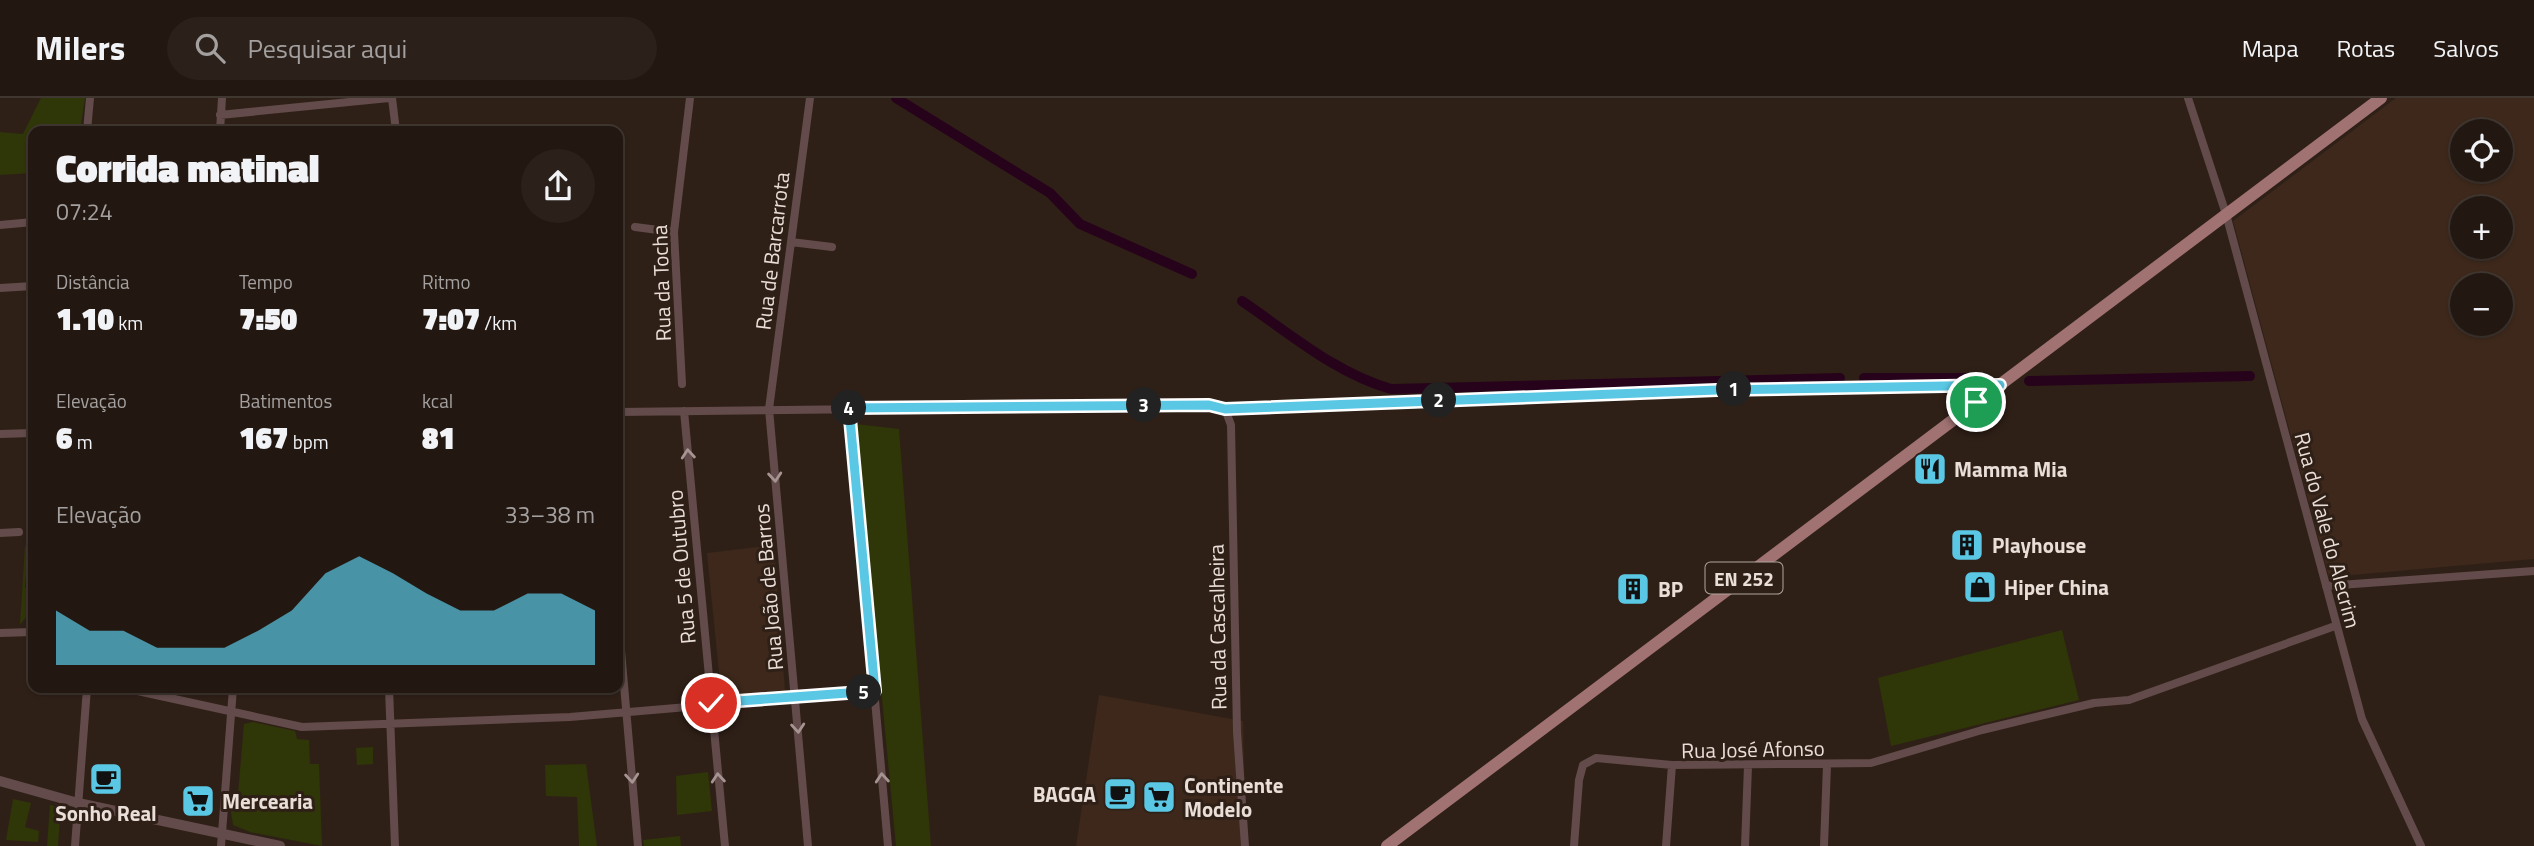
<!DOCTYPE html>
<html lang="pt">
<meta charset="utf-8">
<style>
body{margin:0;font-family:"Titillium Web",sans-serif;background:#2b211a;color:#f1f3f6;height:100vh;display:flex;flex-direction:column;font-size:26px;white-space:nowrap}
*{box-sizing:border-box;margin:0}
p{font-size:23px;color:#a3a09f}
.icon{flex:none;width:38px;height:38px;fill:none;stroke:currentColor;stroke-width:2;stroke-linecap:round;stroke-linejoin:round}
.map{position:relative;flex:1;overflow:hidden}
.panel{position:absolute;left:28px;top:28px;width:595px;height:567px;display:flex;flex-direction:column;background:#231811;border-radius:14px;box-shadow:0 2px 5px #0004,0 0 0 2px #403731}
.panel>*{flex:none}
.fabs{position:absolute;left:2450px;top:21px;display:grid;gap:14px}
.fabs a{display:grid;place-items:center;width:63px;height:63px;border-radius:50%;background:#231811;box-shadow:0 2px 5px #0004,0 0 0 2px #403731;font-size:35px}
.pin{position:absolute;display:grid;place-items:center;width:60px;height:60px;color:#fff;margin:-30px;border:4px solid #fff;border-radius:50%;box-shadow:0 2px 7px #0007}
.km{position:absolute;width:35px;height:35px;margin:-18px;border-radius:50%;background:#222;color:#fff;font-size:19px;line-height:35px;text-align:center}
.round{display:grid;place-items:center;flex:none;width:74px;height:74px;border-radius:37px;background:#2b211a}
.headline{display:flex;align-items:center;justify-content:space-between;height:119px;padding:0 28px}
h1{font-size:38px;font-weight:800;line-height:52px}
.metrics{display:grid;grid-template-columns:repeat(3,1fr);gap:10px;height:119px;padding:7px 28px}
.metrics div{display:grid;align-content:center}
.metrics b{font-size:30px;font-weight:800}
.metrics small{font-size:19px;font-weight:400}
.metrics p{font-size:19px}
.chart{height:196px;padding:14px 28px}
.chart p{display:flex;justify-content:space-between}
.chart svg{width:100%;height:126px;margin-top:7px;fill:#5ac8e5;opacity:.7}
header{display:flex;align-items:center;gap:42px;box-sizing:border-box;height:98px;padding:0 35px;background:#231811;border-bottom:2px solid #403731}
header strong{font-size:33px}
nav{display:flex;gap:38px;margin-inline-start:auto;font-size:24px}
.search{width:490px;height:63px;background:#2b211a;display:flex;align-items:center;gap:18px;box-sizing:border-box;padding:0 24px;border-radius:38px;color:#a3a09f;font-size:26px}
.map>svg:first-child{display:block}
.built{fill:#3d281b;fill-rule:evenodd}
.green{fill:#2f3607}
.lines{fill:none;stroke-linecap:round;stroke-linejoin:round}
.canal{stroke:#27031b;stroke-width:10}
.minor{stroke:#634b4b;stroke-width:8}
.tertiary{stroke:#634b4b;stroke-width:10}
.primary{stroke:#a17272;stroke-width:12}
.oneway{stroke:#a69492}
.route-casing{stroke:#fff;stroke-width:14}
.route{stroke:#5ac8e5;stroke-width:9}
.labels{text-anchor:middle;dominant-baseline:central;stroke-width:6;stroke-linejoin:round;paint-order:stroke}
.shield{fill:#2f2017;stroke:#b1a59e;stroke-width:2}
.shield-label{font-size:19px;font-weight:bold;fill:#e9ded8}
.street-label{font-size:21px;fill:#e9ded8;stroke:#2f2017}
.poi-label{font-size:21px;font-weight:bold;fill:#e9ded8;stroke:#2f2017;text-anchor:start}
</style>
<header>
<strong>Milers</strong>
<div class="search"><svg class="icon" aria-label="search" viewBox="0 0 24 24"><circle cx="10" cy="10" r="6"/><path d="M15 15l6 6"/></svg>Pesquisar aqui</div>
<nav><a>Mapa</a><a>Rotas</a><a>Salvos</a></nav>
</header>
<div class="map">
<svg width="2534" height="748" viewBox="0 0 2534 748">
<rect width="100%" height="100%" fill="#2f2017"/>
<path class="built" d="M2396 0H2534V461L2329 479 2233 123ZM2501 33V72H2462V33ZM2501 110V149H2462V110ZM2462 187H2501V226H2462Z
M27 348H33V430H26Z
M774 447 785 593 725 598 721 594 707 455Z
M1099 597 1243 623 1246 748H1076Z"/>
<path class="green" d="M41 0H85L80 33H33V75L0 77V34L23 36Z
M856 326 899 331 931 748H896Z
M25 448 28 449 25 490 33 492V516L29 515 20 527Z
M2062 532 2079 602 1891 648 1878 580Z
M253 624 295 633 297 641 309 642 310 666H319L322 748 250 734 233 727 230 708H237L244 626Z
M373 649V666L357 667 356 650Z
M586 666 597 748H579L577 699 546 698 545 667Z
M708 674 712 713 677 717 676 678Z
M13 701 31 705 25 729 39 733 38 744 6 742Z
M50 707 70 712 69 720H60L58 748H47Z
M680 738 681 748H644L643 742Z"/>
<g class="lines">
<path class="canal" d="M896 0 1050 95 1080 126 1192 176
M1242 203C1289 235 1335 275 1391 291L1840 280
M1864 280H1975
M2029 283 2250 278"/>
<path class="minor" d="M392 0 396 33
M2188 0 2226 116 2362 621 2421 748
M220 17 389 0
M87 33 90 0
M220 33 222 0
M0 127 33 124
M635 129 674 134
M791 144 832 149
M0 190 33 188
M682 286 674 134 690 0
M849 310 888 748
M1225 311 1231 327 1237 634 1245 748
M684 313 725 748
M618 314 1209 307 1225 311 1717 291 2000 287
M0 336 33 335
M0 435 19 434
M2326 488 2534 473
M618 518 638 748
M0 535 33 534
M124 590 302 629 570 619 875 593
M389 590 395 748
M75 748 87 590
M221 748 233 590
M808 748 769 311 810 0
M1574 748 1579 682 1583 667 1596 660 1672 667 1871 665 1982 632 2094 605 2129 602 2335 528
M1666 748 1672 667
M1745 748 1748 668
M1824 748 1827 667"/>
<path class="tertiary" d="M0 683 78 705 280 748"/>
<path class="primary" d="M1387 748 2381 0"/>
</g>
<defs><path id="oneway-chevron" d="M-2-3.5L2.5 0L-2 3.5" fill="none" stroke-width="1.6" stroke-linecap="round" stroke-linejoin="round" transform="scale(1.75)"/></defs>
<g class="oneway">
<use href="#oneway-chevron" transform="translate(688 356) rotate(-95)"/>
<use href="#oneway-chevron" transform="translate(775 379) rotate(85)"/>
<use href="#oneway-chevron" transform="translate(798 630) rotate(85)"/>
<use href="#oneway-chevron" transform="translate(632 680) rotate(85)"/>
<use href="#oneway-chevron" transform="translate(718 680) rotate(-95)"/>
<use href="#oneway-chevron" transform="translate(882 680) rotate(-95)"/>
</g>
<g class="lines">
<defs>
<path id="route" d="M711 605 875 593 849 310 1209 307 1225 311 1717 292 2000 287 1976 304"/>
</defs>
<use href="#route" class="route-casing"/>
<use href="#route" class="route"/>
</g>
<defs>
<symbol id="restaurant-square" viewBox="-11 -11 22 22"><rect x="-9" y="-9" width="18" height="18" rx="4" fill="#5ac8e5" stroke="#2f2017"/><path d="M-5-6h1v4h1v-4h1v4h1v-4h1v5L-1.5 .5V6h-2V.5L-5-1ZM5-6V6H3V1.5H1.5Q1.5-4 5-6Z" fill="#111"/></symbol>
<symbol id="building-square" viewBox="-11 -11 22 22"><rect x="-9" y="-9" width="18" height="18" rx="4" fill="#5ac8e5" stroke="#2f2017"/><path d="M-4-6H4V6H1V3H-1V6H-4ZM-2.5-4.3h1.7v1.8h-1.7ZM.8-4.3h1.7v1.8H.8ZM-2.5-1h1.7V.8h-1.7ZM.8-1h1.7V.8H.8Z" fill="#111"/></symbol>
<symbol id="shop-square" viewBox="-11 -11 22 22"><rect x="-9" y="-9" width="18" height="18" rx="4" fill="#5ac8e5" stroke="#2f2017"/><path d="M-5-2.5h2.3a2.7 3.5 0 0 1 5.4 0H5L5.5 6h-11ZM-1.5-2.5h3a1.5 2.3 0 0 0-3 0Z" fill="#111"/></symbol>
<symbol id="cafe-square" viewBox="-11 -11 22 22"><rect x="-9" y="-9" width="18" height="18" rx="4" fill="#5ac8e5" stroke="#2f2017"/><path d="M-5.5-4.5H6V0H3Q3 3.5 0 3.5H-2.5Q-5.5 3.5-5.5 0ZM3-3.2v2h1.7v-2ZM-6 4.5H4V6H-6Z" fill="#111"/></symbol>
<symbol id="supermarket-square" viewBox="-11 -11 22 22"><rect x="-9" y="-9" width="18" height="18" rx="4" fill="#5ac8e5" stroke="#2f2017"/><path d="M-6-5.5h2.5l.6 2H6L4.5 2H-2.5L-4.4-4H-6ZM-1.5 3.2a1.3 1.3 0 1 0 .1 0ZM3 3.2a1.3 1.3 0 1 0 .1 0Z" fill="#111"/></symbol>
</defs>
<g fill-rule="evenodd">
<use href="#restaurant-square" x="1911" y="352" width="38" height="38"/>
<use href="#building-square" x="1948" y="428" width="38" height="38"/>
<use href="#shop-square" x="1961" y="470" width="38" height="38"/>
<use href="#building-square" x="1614" y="472" width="38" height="38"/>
<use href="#cafe-square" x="87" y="662" width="38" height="38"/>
<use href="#cafe-square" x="1101" y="677" width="38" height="38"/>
<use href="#supermarket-square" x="1140" y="680" width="38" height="38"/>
<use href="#supermarket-square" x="179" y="684" width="38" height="38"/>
</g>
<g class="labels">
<rect class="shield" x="1705.5" y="464.5" width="77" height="31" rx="5"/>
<g class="shield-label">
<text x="1744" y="480">EN 252</text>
</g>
<g class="street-label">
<text transform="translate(772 153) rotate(-83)">Rua de Barcarrota</text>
<text transform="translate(661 185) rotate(-92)">Rua da Tocha</text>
<text transform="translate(2328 432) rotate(75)">Rua do Vale do Alecrim</text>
<text transform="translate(681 469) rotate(-95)">Rua 5 de Outubro</text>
<text transform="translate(768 489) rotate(-95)">Rua João de Barros</text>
<text transform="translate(1217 529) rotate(-91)">Rua da Cascalheira</text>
<text transform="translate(1753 651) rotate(-1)">Rua José Afonso</text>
</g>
<g class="poi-label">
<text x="1954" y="371">Mamma Mia</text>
<text x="1992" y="447">Playhouse</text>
<text x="2004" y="489">Hiper China</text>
<text x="1658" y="491">BP</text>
<text x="1184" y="687">Continente<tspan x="1184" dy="24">Modelo</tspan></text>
<text x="1096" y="696" text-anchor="end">BAGGA</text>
<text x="222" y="703">Mercearia</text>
<text x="106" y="715" text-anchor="middle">Sonho Real</text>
</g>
</g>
</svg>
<div class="fabs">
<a><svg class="icon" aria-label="locate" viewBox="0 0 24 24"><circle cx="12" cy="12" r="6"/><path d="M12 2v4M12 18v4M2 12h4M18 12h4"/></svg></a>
<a>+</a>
<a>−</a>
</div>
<div class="pin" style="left:1976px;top:304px;background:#1e9e55"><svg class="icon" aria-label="arrive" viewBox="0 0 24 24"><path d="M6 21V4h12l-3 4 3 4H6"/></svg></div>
<div class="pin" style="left:711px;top:605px;background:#d93025"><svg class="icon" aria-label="check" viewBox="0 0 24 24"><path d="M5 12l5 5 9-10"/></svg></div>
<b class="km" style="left:1734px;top:291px">1</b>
<b class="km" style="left:1439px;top:302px">2</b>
<b class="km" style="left:1144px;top:307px">3</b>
<b class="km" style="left:849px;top:310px">4</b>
<b class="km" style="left:864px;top:594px">5</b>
<section class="panel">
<div class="headline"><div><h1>Corrida matinal</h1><p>07:24</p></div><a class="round"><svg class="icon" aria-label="share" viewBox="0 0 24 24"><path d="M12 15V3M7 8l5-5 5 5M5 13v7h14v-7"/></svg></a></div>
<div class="metrics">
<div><p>Distância</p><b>1.10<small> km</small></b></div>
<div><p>Tempo</p><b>7:50</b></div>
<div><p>Ritmo</p><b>7:07<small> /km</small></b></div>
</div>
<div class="metrics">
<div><p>Elevação</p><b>6<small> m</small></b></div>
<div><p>Batimentos</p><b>167<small> bpm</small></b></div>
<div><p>kcal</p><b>81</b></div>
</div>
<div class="chart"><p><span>Elevação</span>33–38 m</p>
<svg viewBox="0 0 160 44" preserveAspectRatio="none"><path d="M0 44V25L10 32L20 32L30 38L40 38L50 38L60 32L70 25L80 12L90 6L100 12L110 19L120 25L130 25L140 19L150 19L160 25V44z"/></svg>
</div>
</section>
</div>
